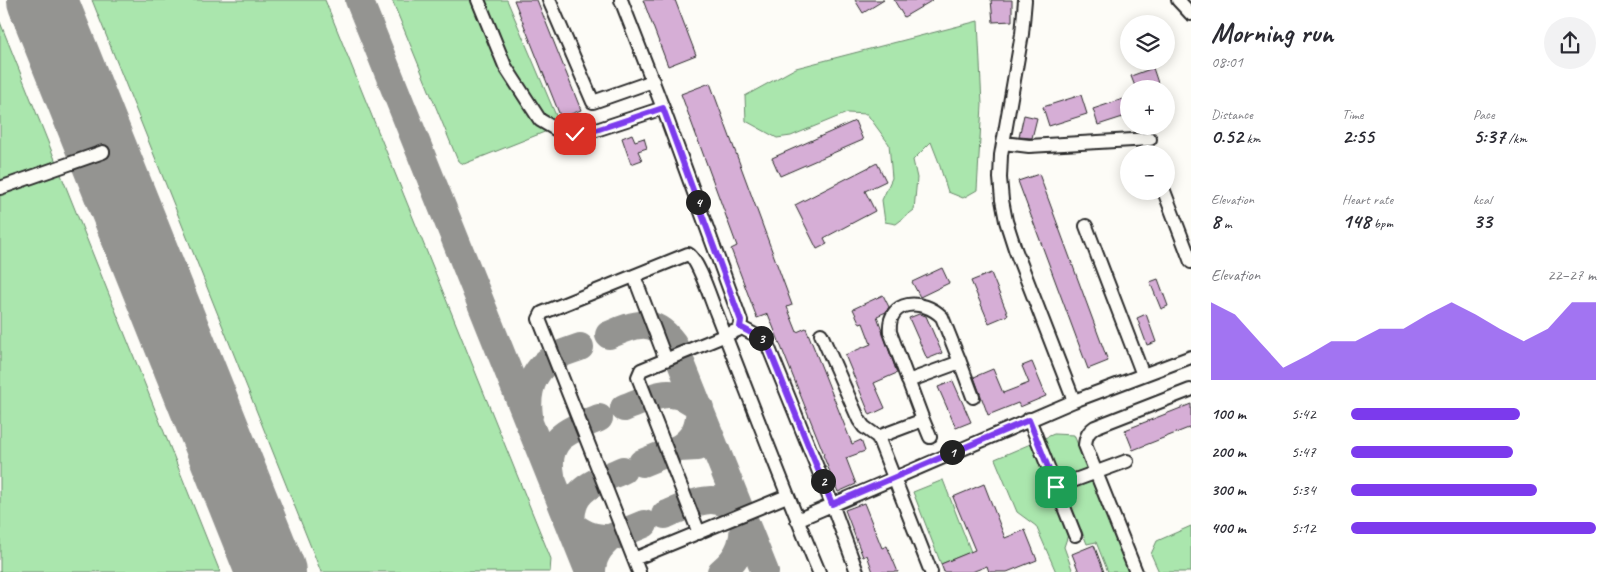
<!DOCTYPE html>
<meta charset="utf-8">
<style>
body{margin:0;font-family:Caveat,sans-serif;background:#f2f2f3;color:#2b2b33;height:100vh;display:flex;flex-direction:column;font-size:19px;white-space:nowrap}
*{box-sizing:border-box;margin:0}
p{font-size:16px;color:#7c7c81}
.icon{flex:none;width:28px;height:28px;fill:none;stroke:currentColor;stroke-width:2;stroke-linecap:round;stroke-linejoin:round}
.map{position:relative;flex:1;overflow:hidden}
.drawer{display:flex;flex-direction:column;background:#fff;width:425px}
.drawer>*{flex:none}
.buttons{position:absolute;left:1120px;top:15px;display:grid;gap:10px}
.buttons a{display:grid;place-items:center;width:55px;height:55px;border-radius:50%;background:#fff;box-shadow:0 2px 12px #0003;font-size:25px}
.pin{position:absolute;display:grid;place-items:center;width:42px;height:42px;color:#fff;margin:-21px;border-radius:10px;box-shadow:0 2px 8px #0006}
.km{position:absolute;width:25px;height:25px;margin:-12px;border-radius:50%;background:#222;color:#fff;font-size:14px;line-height:25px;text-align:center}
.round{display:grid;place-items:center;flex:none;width:52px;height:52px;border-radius:26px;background:#f2f2f3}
.overview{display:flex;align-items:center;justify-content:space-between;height:85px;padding:0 20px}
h1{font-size:28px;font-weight:700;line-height:38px}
.figures{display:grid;grid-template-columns:repeat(3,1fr);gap:8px;height:85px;padding:5px 20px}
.figures div{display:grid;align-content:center}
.figures b{font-size:21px;font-weight:700}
.figures small{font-size:14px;font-weight:400}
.figures p{font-size:14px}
.chart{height:140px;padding:10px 20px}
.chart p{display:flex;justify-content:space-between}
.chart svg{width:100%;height:90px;margin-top:5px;fill:#7c3aed;opacity:.7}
ul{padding:0 20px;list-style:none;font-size:16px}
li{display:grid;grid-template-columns:80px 60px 1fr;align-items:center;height:38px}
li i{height:12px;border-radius:6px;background:#7c3aed}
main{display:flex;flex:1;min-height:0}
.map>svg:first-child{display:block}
.green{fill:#aae6ad;stroke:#6a886c}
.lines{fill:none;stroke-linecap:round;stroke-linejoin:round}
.taxiway{stroke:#949491;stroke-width:28}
.runway{stroke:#949491;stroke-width:70}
.building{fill:#d6aed6;stroke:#2b2b2b}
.minor-casing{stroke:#2b2b2b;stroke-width:16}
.minor{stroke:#fdfcf7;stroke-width:12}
.route-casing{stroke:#fff;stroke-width:10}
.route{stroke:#7c3aed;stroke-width:6}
</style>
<main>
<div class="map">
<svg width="1191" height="572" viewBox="0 0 1191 572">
<rect width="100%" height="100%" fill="#fdfcf7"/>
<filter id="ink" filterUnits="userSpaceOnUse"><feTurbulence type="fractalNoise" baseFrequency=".02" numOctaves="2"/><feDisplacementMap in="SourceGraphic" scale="10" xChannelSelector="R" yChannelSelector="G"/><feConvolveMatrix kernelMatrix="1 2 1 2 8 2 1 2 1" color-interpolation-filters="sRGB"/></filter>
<g filter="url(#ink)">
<path class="green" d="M92 0H325L551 559 550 572H321Z
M392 0H507L557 118 547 131 464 164 458 161Z
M978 21 982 105 977 190 963 198 948 192 938 160 931 142 913 160 917 178 914 210 896 224 885 222 882 200 892 178 889 144 867 114 847 113 791 136 777 138 746 121 745 96 796 68Z
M0 22 220 572H0Z
M1054 434 1074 435 1129 572H1108L1096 542 1087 544 1081 529 1069 532 1064 547 1073 572H1056L1036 526 1017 512 995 459Z
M943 480 971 552 941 564 913 492Z
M1191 526V572H1159L1151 554 1157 541Z"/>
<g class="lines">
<path class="taxiway" d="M359 0 589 572
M609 335C635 324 653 316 673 343L765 572
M624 408C654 397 672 383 700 408 699 426 695 438 679 448
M529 416C526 393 532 370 554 357 562 353 572 350 580 347
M642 463 679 448 698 447
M551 475C544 437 570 430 599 418
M665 515C694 503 715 489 742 514 747 538 740 557 721 572
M569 522C581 534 593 538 610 538 599 547 592 557 592 572
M572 527C567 489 594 483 623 470
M610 538 644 524"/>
<path class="runway" d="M42 0 271 572"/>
</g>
<path class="building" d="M514 0H537L581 110 561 118Z
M643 0H675L696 55 668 66Z
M855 0H884L863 13Z
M894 0H933L904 17Z
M991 0H1012V21L993 22Z
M1153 68 1160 89H1136L1131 76Z
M710 83 792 305 787 307 797 332 806 328 852 444 861 440 865 451 846 458 856 484 838 492 823 455 824 454 768 314 757 318 731 249 737 246 681 94Z
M1081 95 1087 114 1049 126 1043 107Z
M1129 97V115L1098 125 1093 109Z
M1024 115 1037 118 1032 138 1019 137Z
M855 121 863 140 780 176 772 158Z
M632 134 635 141 644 138 647 148 638 151 642 160 631 164 622 138Z
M877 163 886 181 865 191 875 211 824 238 827 244 817 249 795 205Z
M1039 174 1108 361 1088 369 1018 181Z
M942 268 949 283 920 297 912 282Z
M991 273 1008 315 989 323 971 281Z
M1158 279 1168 306 1161 309 1150 282Z
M883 295 889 307 886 312 877 316 897 373 874 383 885 408 870 415 845 355 871 344 863 323 860 324 853 309Z
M919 314 926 316 942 353 927 359 909 318Z
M1146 314 1156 342 1147 345 1137 318Z
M1032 362 1046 396 1020 407 1018 403 988 415 974 377 993 369 1003 393 1029 383 1022 366Z
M953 381 971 422 956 428 938 387Z
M1191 404V427L1133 450 1125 430Z
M984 484 1005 538 1025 530 1037 560 1007 572H989L987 566 972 572H944L941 564 975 550 953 497Z
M864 503 882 548 887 546 898 572H873L867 555 863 557 845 510Z
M1094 545 1104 572H1079L1072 554Z"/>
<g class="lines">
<defs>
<path id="minor" d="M478 0 505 66 540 120 557 130 575 134 596 130 663 108 621 0
M549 0 593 102 653 81
M1025 0 1022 34 1001 155 1000 178 1002 200 1006 221 1015 249 1074 401 1191 357
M1178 0 1191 14
M663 108 741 321 738 330 641 370 638 377 699 533
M1003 143 1029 146 1150 139
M0 188 103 152
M1164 191 1191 262
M1086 226 1143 375
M634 276 666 360
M740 327 757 336 768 346 832 504 857 572
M821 334 859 420 864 427 878 437 931 572
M960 362 973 397
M1029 419 1056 487 1127 461
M923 420 930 437
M878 437 923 420 890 332C887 299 923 298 942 317L960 362 908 381
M1056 487 1075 535
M797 520 1074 401
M634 559 787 496
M639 572 539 319 542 313 688 254C698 259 711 300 716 312 750 399 783 486 819 572
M1136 572 1085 445C1086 436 1088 432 1095 427L1190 390"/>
</defs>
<use href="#minor" class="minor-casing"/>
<use href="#minor" class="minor"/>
</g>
</g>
<g class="lines" filter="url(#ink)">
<defs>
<path id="route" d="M575 134 596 130 663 108 741 321 740 327 757 336 768 346 832 504 1029 420 1056 487"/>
</defs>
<use href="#route" class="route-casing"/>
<use href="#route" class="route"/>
</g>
</svg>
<div class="buttons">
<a><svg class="icon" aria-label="layers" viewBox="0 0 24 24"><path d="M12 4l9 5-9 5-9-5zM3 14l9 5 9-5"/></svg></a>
<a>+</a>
<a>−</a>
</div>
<div class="pin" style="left:1056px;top:487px;background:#1e9e55"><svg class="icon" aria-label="arrive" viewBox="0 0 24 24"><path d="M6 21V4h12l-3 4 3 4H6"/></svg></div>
<div class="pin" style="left:575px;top:134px;background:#d93025"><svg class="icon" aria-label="check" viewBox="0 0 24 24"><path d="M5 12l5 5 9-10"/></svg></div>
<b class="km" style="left:952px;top:452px">1</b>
<b class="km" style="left:823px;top:481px">2</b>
<b class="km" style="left:761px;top:338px">3</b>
<b class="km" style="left:698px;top:202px">4</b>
</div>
<section class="drawer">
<div class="overview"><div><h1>Morning run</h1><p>08:01</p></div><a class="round"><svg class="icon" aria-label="share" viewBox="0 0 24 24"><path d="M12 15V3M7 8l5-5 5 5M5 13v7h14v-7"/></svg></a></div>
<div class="figures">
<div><p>Distance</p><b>0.52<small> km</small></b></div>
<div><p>Time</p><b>2:55</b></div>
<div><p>Pace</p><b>5:37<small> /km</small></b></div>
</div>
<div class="figures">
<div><p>Elevation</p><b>8<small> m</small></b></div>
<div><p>Heart rate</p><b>148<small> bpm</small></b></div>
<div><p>kcal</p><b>33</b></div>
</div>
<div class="chart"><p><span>Elevation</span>22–27 m</p>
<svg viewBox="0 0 160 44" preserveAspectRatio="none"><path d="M0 44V6L10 12L20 25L30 38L40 32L50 25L60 25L70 19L80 19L90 12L100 6L110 12L120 19L130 25L140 19L150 6L160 6V44z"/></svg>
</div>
<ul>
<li><b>100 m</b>5:42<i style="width:69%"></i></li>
<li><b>200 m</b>5:47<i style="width:66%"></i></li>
<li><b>300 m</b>5:34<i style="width:76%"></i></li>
<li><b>400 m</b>5:12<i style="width:100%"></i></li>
</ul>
</section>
</main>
